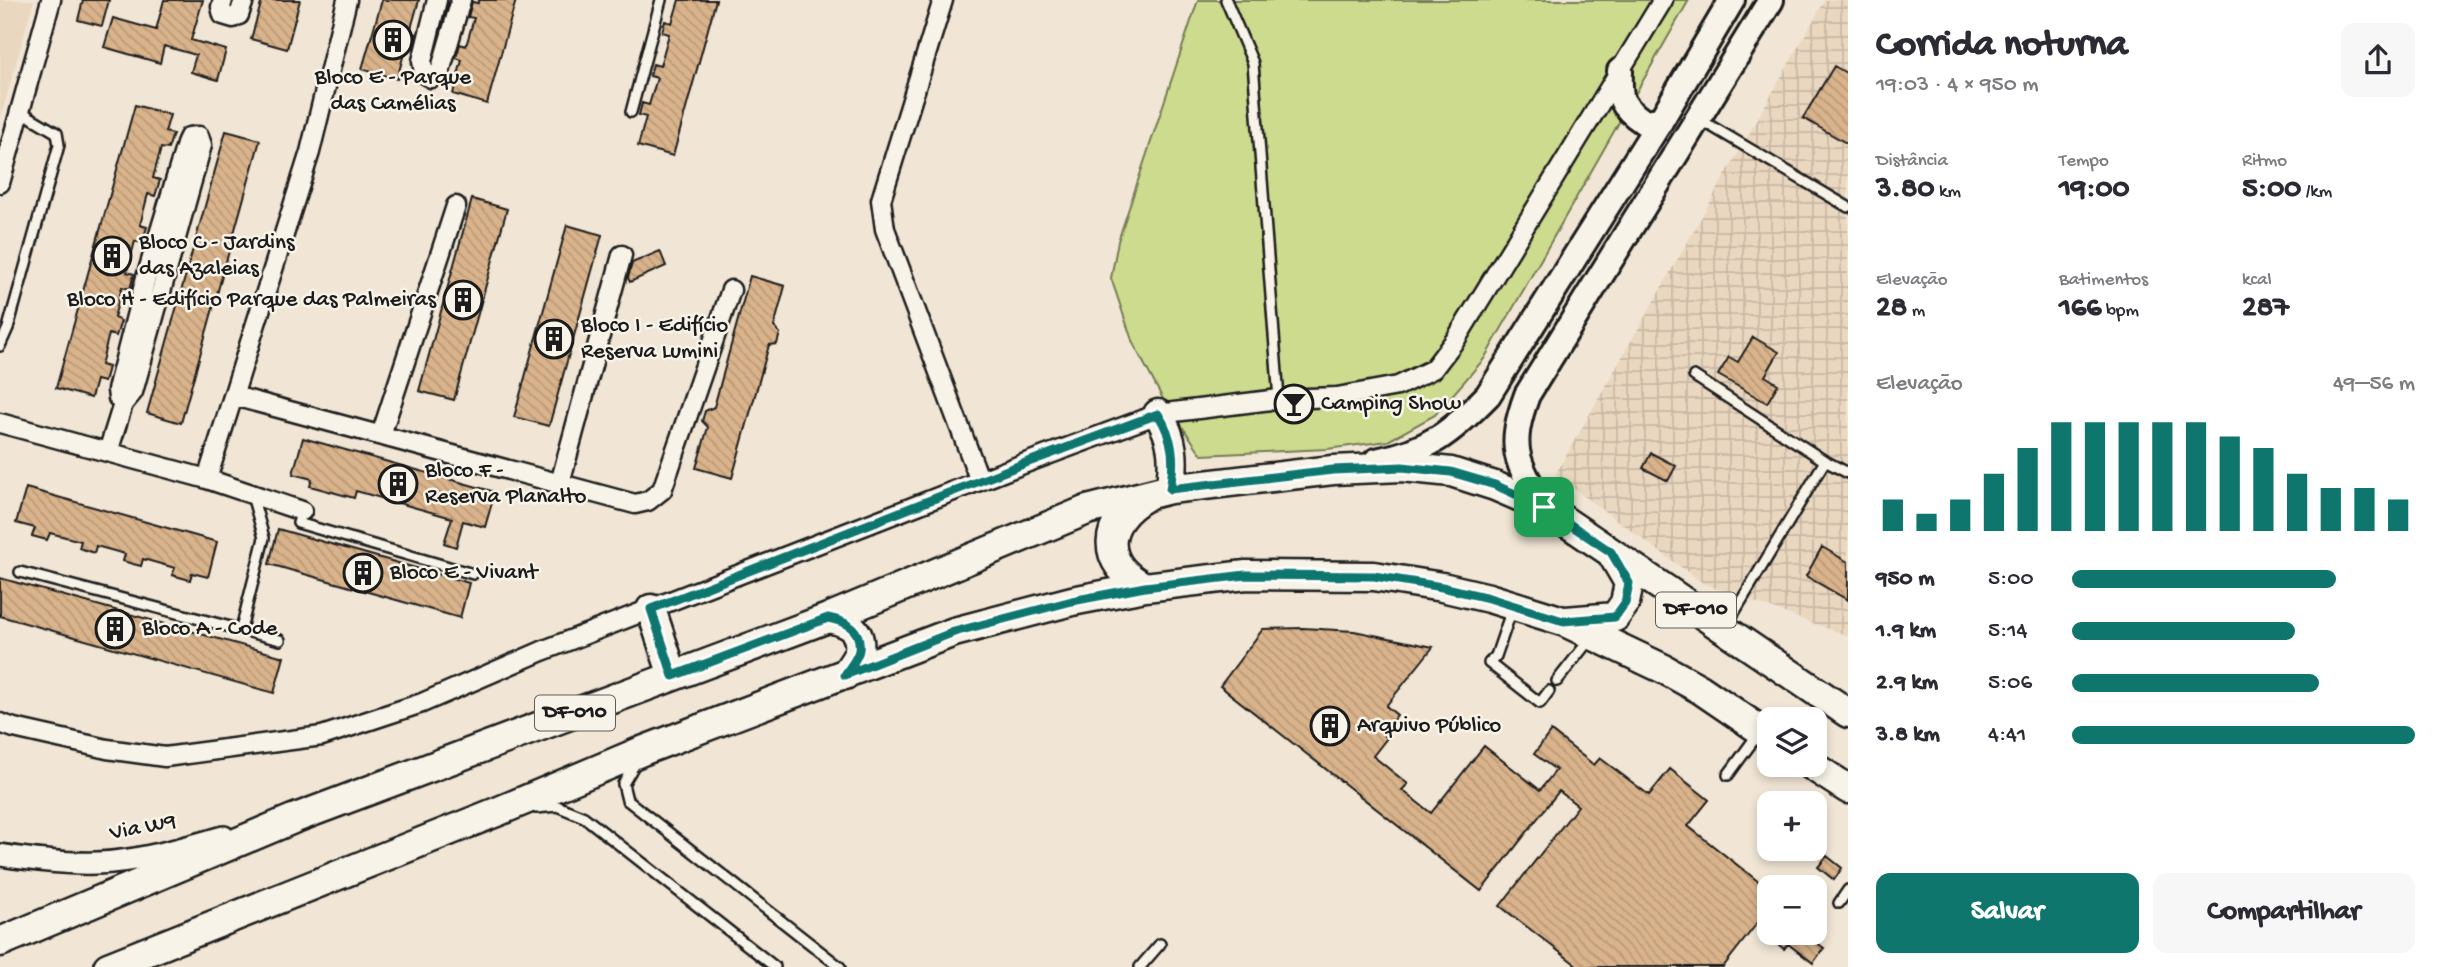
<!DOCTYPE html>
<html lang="pt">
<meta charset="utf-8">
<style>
body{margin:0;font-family:"Gochi Hand",sans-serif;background:#f7f7f7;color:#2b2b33;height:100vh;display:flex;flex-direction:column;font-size:26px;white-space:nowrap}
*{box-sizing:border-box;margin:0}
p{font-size:23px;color:#7c7c81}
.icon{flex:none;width:38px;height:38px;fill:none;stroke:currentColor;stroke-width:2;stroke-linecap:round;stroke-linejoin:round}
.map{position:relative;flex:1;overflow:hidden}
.panel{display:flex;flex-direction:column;background:#fff;width:595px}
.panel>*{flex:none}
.fabs{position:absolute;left:1757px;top:707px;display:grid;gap:14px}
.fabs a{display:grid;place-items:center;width:70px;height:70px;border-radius:14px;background:#fff;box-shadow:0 4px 10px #0003;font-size:35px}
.pin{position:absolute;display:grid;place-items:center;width:60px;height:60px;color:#fff;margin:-30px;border-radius:14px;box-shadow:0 4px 10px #0006}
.round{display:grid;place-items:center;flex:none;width:74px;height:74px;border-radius:14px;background:#f7f7f7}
.head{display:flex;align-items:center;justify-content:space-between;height:119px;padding:0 28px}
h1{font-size:38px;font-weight:700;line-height:52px}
.metrics{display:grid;grid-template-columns:repeat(3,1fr);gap:10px;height:119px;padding:7px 28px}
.metrics div{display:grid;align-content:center}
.metrics b{font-size:30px;font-weight:700}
.metrics small{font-size:19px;font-weight:400}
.metrics p{font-size:19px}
.chart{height:196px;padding:14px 28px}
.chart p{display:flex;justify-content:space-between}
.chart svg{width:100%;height:126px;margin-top:7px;stroke:#0f766e;stroke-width:6}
.action{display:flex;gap:14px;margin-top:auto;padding:14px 28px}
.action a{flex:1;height:80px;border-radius:14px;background:#0f766e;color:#fff;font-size:28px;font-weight:700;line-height:80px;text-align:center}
.action a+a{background:#f7f7f7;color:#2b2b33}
ul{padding:0 28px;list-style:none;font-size:23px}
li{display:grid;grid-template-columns:112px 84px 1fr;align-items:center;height:52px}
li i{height:18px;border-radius:9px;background:#0f766e}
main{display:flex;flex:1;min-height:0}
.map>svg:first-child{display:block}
.built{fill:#ead7bf}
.industrial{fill:url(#industrial-grid)}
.grass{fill:#cddb8e;stroke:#747c55;stroke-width:2}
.building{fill:url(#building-back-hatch);stroke:#1c1c1c;stroke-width:2}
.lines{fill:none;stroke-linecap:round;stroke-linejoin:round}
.service-casing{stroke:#1c1c1c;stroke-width:14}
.minor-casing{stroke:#1c1c1c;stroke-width:23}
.tertiary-casing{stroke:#1c1c1c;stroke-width:26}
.secondary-casing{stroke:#1c1c1c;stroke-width:30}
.primary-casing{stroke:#1c1c1c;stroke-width:33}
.service{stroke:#f7f3e8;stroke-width:9}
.minor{stroke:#f7f3e8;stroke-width:18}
.tertiary{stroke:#f7f3e8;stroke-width:21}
.secondary{stroke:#f7f3e8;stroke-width:24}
.primary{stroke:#f7f3e8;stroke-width:28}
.route-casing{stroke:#fff;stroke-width:14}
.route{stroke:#0f766e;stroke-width:9}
.labels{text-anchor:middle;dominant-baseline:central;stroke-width:5;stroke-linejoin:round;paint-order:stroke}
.shield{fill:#f7f3e8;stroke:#5e5c59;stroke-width:2}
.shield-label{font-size:21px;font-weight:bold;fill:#1c1c1c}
.poi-label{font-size:23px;fill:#1c1c1c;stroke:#f7f3e8;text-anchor:start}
.street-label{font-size:23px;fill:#1c1c1c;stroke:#f7f3e8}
</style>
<main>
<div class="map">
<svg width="1848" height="967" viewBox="0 0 1848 967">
<defs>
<pattern id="industrial-grid" width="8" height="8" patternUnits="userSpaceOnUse" patternTransform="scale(1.75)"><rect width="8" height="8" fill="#ead7bf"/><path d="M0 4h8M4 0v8" fill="none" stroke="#c8b8a4"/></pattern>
<pattern id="building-back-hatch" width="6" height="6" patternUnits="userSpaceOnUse" patternTransform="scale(1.75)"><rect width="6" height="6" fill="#d9b38b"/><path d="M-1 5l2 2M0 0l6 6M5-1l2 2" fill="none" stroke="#ba9977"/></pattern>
</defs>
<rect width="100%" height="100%" fill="#f1e6d5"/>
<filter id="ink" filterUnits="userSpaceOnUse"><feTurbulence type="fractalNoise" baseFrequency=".0143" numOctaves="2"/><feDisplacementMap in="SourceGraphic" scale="14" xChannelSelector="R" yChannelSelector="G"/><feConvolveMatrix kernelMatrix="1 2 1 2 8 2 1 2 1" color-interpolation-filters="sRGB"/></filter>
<g filter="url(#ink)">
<path class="built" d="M0 0H34L0 120Z"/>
<path class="industrial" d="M1825 0H1848V636L1704 584 1555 475Z"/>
<path class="grass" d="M1198 0H1689L1484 359 1435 415 1388 441 1327 449 1202 455 1163 399 1133 343 1111 278 1118 241Z"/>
<path class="building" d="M83 0H109L102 26 78 20Z
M164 0H203L191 40 226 50 218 80 191 72 196 55 164 46 160 63 104 47 113 18 156 30Z
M262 0H300L287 49 251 39Z
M382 0H419L410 32 417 34 415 44 413 48 406 46 397 79 362 69Z
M479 0H516L487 104 453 94 462 60 456 58 460 44 466 46 474 18 468 17 472 2 478 3Z
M679 0H716L673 156 638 146 646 117 639 115 642 103 649 105 657 78 650 76 653 64 660 66 669 34 662 32 665 21 672 23Z
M1834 66 1848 74V144L1803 118Z
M135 105 170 115 165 132 173 134 168 149 161 148 153 178 160 180 155 196 148 194 140 225 147 227 142 243 135 241 127 272 134 274 130 289 122 287 114 318 121 321 116 336 109 334 101 365 108 367 104 382 96 380 91 398 56 388Z
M226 131 260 140 181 423 147 413Z
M472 199 507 209 454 400 419 391Z
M567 225 602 235 549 426 514 417Z
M660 251 666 266 630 282 628 278 632 263Z
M750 276 785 286 774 327 780 333 777 344 769 345 732 478 696 468 708 427 702 421 705 411 714 407Z
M1753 337 1779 352 1765 376 1778 384 1767 403 1718 375 1729 357 1738 362Z
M303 438 495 492 485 527 463 521 456 547 444 543 452 518 356 491 354 498 310 486 312 479 293 474Z
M1651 453 1676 466 1668 481 1643 468Z
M26 488 217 542 208 577 192 573 190 580 172 575 175 568 143 559 141 566 133 564 123 561 125 554 96 546 94 553 79 548 81 541 50 533 47 540 32 536 35 528 16 523Z
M278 529 469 583 460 618 269 564Z
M1822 547 1848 562V600L1806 576Z
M0 578 284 657 274 693 0 616Z
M1303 628 1354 631 1433 647 1386 706 1397 715 1382 734 1387 738 1373 756 1408 784 1402 790 1431 813 1484 746 1540 790 1556 770 1534 754 1551 731 1594 765 1600 758 1649 795 1670 769 1709 800 1688 826 1769 890V908L1723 967H1579L1500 906 1578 806 1559 791 1481 891 1220 686 1263 629Z
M1827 856 1842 868 1834 880 1818 867Z
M1774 933H1819L1813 940 1824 948 1813 963 1788 944 1784 949 1774 941 1778 936Z"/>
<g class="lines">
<defs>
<path id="service" d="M1226 0 1253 63 1279 399
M631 112 661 0
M1699 119 1848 207
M0 346 8 328 59 145 57 133 20 111
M1694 376 1825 461 1848 473
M302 511 298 523 473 574
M20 572 280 640
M1512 609 1496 656 1489 663 1540 703 1549 691
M1725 628 1825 461
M241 629 264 538 252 495
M1557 681 1590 639
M636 762 623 784 627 800 840 967
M1728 775 1758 734
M536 808 557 806 584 817 775 967
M1839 903 1848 890
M1140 967 1160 944"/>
<path id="minor" d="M223 0 221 7 223 15 233 18 239 15 244 0
M437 0 422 61 424 74 431 78 440 72 461 0
M943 0 881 200 885 229 980 481
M0 183 51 0
M234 396 635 504 648 501 662 490 731 290
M0 423 207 479 302 511
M381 435 456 206
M108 452 123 404 133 392 202 145 199 136 189 137 187 141 145 281 117 390 118 398 123 404
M207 479 310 152 347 0
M560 483 622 255
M0 723 14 728 107 749 165 757 322 736 422 703 542 651 1023 464 1158 414 1279 399 1337 397 1398 386 1433 369 1456 339 1663 0"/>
<path id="tertiary" d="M0 855C32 860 64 864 97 863 139 862 182 848 224 837"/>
<path id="secondary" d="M1620 71C1619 99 1620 106 1644 122L1661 120
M1376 461C1428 451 1451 433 1488 395L1661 120 1732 0
M1544 507C1515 461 1508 447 1527 395L1771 0"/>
<path id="primary" d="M1158 414C1174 439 1175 461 1170 489
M1145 587C1099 563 1102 522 1145 497
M651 609 673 676
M828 618C844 621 862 628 859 650 858 658 849 668 845 675
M1566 621 1615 617 1625 603 1629 583 1612 554
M1811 765 1848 789
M0 942 293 819 828 618 1087 510 1170 489 1333 470 1402 467 1451 472 1495 486 1544 507 1848 713
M108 967 499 811 642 751 954 632 1072 601 1145 587 1246 575 1374 576 1442 587 1489 598 1563 621 1664 669 1700 689 1769 736"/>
</defs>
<use href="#service" class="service-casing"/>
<use href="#minor" class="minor-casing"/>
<use href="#tertiary" class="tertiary-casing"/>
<use href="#secondary" class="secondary-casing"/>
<use href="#primary" class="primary-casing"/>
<use href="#service" class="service"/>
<use href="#minor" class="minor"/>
<use href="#tertiary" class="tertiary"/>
<use href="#secondary" class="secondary"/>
<use href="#primary" class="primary"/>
</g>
</g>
<g class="lines" filter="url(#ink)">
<defs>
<path id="route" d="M1158 414C1174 439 1175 461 1170 489L1333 470 1402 467 1451 472 1495 485 1544 507 1611 552 1629 583 1625 603 1615 617 1563 621 1489 598 1442 587 1374 576 1246 575 1145 587 1072 601 954 632 845 675C849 668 858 658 859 650 862 628 844 621 828 618L673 676 651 609 1023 464Z"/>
</defs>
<use href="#route" class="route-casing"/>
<use href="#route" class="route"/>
</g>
<defs>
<symbol id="building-ring" viewBox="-11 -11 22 22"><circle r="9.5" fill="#f7f3e8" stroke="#1c1c1c" stroke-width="1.5"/><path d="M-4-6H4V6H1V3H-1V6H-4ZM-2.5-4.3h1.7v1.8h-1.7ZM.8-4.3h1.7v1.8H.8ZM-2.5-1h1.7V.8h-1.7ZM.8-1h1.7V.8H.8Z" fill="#1c1c1c"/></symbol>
<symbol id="bar-ring" viewBox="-11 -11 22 22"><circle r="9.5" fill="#f7f3e8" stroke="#1c1c1c" stroke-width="1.5"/><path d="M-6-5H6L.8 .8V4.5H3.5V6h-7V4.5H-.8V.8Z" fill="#1c1c1c"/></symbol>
</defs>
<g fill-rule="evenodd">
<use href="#building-ring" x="371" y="18" width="44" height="44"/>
<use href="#building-ring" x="90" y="234" width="44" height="44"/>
<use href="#building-ring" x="441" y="278" width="44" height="44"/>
<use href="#building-ring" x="532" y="317" width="44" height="44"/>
<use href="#bar-ring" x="1272" y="382" width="44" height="44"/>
<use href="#building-ring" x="376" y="462" width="44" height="44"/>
<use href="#building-ring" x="341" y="551" width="44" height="44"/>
<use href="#building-ring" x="93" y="607" width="44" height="44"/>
<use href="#building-ring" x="1308" y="704" width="44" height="44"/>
</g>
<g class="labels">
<g class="shield">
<rect x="1656" y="592.5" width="80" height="35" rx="5"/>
<rect x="535" y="695.5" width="80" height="35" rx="5"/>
</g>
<g class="shield-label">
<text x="1696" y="610">DF-010</text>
<text x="575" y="713">DF-010</text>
</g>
<g class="poi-label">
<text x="393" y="78" text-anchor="middle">Bloco E - Parque<tspan x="393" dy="26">das Camélias</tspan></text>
<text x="139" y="243">Bloco C - Jardins<tspan x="139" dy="26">das Azaleias</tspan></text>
<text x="436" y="300" text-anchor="end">Bloco H - Edifício Parque das Palmeiras</text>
<text x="581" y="326">Bloco I - Edifício<tspan x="581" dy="26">Reserva Lumini</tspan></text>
<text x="1321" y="404">Camping Show</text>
<text x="425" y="471">Bloco F -<tspan x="425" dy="26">Reserva Planalto</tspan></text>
<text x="390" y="573">Bloco E - Vivant</text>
<text x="142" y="629">Bloco A - Code</text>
<text x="1357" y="726">Arquivo Público</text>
</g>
<g class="street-label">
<text transform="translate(143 828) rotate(-11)">Via W9</text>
</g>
</g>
</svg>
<div class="fabs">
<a><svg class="icon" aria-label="layers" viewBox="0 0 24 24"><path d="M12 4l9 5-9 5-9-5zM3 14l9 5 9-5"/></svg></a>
<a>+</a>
<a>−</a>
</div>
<div class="pin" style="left:1544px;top:507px;background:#1e9e55"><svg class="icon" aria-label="arrive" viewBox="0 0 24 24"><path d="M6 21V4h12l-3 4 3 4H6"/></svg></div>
</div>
<section class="panel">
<div class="head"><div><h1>Corrida noturna</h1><p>19:03 · 4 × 950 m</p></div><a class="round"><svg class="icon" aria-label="share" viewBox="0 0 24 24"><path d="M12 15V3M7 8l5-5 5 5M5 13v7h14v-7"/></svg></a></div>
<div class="metrics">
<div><p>Distância</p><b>3.80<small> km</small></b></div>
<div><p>Tempo</p><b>19:00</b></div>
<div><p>Ritmo</p><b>5:00<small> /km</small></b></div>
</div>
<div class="metrics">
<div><p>Elevação</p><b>28<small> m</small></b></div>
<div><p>Batimentos</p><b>166<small> bpm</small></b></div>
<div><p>kcal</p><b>287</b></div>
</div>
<div class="chart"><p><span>Elevação</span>49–56 m</p>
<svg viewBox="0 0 160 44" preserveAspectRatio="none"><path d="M5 44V33M15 44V38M25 44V33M35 44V24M45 44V15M55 44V6M65 44V6M75 44V6M85 44V6M95 44V6M105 44V11M115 44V15M125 44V24M135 44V29M145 44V29M155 44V33"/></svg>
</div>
<ul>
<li><b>950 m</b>5:00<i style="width:77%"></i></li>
<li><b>1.9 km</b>5:14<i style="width:65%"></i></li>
<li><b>2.9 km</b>5:06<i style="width:72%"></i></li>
<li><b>3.8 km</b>4:41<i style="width:100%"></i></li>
</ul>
<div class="action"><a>Salvar</a><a>Compartilhar</a></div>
</section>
</main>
